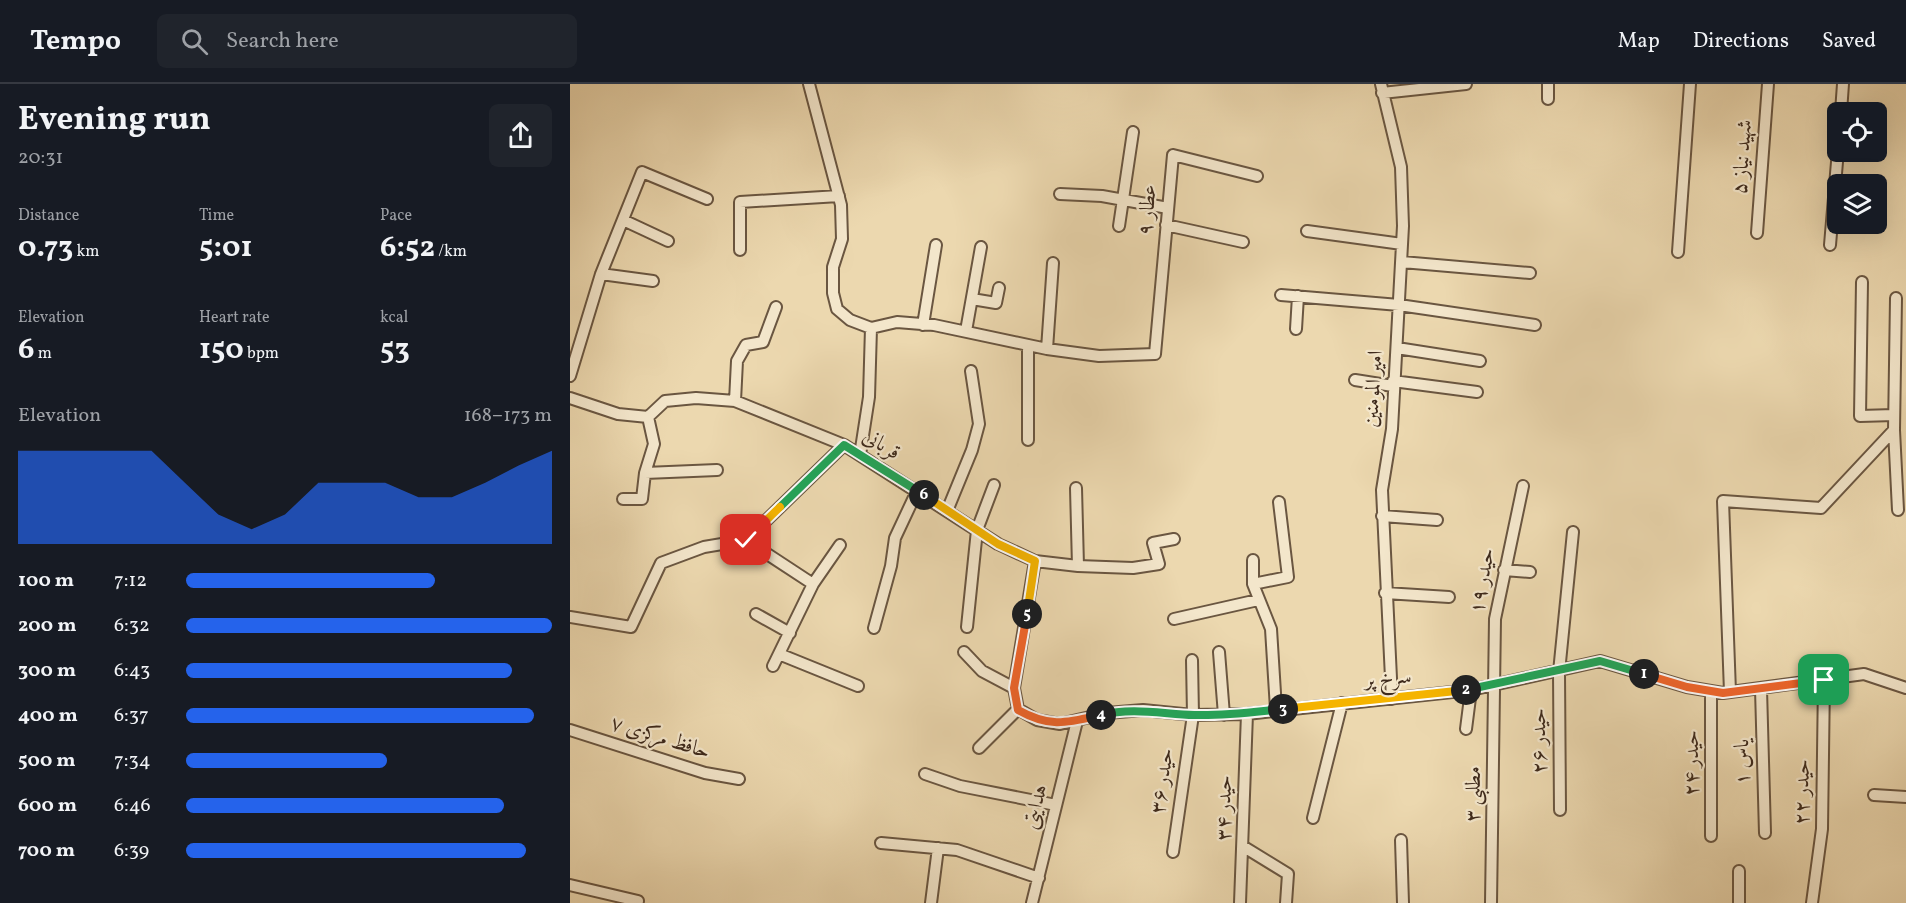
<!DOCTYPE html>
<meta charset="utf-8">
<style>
body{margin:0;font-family:Vollkorn,Amiri,serif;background:#20242c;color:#f1f3f6;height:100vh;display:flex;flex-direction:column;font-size:22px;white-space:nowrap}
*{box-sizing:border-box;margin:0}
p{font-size:20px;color:#9ea1a6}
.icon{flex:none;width:33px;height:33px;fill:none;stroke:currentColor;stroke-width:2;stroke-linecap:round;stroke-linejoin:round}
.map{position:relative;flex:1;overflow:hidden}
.drawer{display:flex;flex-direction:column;background:#171b24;width:570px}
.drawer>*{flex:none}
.buttons{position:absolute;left:1257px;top:18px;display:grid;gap:12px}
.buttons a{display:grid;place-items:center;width:60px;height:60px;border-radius:9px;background:#171b24;box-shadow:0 6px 24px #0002;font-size:30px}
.pin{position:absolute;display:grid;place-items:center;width:51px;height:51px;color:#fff;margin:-26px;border-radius:12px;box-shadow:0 3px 9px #0006}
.km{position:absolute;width:30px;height:30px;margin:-15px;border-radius:50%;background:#222;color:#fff;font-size:16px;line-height:30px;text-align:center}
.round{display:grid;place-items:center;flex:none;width:63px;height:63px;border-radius:9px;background:#20242c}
.overview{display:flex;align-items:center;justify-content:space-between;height:102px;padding:0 18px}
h1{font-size:33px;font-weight:700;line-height:45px}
.figures{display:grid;grid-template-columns:repeat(3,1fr);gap:9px;height:102px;padding:6px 18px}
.figures div{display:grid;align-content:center}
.figures b{font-size:30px;font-weight:700}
.figures small{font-size:16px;font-weight:400}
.figures p{font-size:16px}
.chart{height:168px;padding:12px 18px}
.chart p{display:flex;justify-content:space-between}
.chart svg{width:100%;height:108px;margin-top:6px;fill:#2563eb;opacity:.7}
ul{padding:0 18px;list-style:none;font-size:20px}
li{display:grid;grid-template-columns:96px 72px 1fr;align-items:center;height:45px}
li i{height:15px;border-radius:8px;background:#2563eb}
header{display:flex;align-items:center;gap:36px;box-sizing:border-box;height:84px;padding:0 30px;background:#171b24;border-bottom:2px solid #363941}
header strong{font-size:28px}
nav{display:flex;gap:33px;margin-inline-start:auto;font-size:21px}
.search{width:420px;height:54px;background:#20242c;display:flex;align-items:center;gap:15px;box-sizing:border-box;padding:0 21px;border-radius:9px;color:#9ea1a6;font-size:22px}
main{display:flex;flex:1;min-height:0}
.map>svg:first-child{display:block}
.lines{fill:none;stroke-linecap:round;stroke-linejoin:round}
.minor-casing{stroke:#6a5641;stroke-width:14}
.minor{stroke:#f3e6cb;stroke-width:10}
.split-1-casing{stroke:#fff;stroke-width:12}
.split-2-casing{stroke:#fff;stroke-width:12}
.split-3-casing{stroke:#fff;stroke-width:12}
.split-4-casing{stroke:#fff;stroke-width:12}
.split-5-casing{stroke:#fff;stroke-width:12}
.split-6-casing{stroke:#fff;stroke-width:12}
.split-7-casing{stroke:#fff;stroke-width:12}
.split-8-casing{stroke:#fff;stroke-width:12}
.split-1{stroke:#f0652b;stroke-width:8}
.split-2{stroke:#22a559;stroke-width:8}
.split-3{stroke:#f5b400;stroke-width:8}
.split-4{stroke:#22a559;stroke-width:8}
.split-5{stroke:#f0652b;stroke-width:8}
.split-6{stroke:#f5b400;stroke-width:8}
.split-7{stroke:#22a559;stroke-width:8}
.split-8{stroke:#f5b400;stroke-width:8}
.labels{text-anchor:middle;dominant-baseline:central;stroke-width:4.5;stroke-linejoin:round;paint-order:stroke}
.street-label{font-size:21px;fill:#3e2a1c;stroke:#f3e6cb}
</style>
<header>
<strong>Tempo</strong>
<div class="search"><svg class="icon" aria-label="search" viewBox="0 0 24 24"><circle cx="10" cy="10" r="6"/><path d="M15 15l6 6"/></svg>Search here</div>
<nav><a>Map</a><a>Directions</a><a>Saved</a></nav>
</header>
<main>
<section class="drawer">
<div class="overview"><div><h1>Evening run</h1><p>20:31</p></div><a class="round"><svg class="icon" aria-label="share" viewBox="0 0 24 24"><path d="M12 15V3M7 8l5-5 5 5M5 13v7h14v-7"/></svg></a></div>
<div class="figures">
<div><p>Distance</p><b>0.73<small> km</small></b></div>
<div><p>Time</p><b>5:01</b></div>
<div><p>Pace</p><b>6:52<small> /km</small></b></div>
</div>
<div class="figures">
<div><p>Elevation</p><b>6<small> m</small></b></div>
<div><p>Heart rate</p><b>150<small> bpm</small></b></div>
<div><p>kcal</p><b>53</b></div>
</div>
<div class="chart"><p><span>Elevation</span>168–173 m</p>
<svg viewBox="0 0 160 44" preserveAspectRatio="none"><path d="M0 44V6L10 6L20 6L30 6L40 6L50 19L60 32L70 38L80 32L90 19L100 19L110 19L120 25L130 25L140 19L150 12L160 6V44z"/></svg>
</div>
<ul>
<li><b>100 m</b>7:12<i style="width:68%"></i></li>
<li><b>200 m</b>6:32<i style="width:100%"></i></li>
<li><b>300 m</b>6:43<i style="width:89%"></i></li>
<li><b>400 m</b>6:37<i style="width:95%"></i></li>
<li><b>500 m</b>7:34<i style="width:55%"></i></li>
<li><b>600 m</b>6:46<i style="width:87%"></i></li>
<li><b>700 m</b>6:39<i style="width:93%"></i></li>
</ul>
</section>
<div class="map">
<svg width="1336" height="819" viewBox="0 0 1336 819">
<rect width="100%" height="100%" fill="#ecd8af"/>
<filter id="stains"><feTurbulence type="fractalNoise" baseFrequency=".00333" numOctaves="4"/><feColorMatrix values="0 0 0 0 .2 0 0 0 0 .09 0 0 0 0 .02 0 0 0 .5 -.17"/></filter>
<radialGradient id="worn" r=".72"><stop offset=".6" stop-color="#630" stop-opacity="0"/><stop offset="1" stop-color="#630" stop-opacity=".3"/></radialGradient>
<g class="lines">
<defs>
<path id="minor" d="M239 0 271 121 272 155 263 183V209L267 225 280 236 301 244 327 238 364 241 477 265 529 272 585 270 603 71 687 92
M811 0 831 83 833 142 822 345 812 406 822 615
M978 0V15
M812 9 896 0
M1271 28 1273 0
M490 110 532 112 598 124
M53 136 98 157
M596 141 673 158
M549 142 563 48
M737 147 832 160
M1187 149 1198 0
M1260 161 1268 66
M170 166V118L269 112
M1108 168 1120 0
M832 178 960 189
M31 190 83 197
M1292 198 1290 332 1324 331
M711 211 829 221 965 241
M1326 214 1324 346 1328 426
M402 215 426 219 429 204
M353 241 366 161
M726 245 728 212
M396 247 411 163
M458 261V356
M827 264 910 277
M477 265 483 179
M0 292 31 190 72 88 137 115
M785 296 823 302
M823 297 907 308
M0 314 48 330 78 333 95 317 126 314 165 317 274 361 428 460 465 477 508 482 563 484 589 480 583 459 604 455
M165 317 167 277 176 261 193 258 206 223
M290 371 299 313 301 244
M75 389 147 386
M506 404 508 482
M53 415H72L75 389 84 360 78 333
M377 427 402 366 409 340 401 287
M812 432 867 436
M176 456 243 500
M683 476V500L701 545 706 625
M465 477 444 604 448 625 467 636 490 640 537 629 573 626 623 631 677 630 901 606 1030 577 1117 603 1153 609 1294 590 1336 604
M934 486 960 488
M683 500 718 493 709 418
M815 509 879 513
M186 530 220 549
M0 533 61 543 91 479 134 463 176 456 274 361
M604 535 688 516
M397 543 407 446 424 401
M304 544 321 482 325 454 347 407
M394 568 412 587 444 604
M649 568 654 631
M209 570 288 602
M203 582 243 500 270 461
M1191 605 1195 749
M1160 608 1153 417 1251 424 1324 346
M896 645 901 606
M0 646 135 689 169 695
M409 664 448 625
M355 690 390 702 486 721
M1304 711 1336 713
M990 726 989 588 1003 448
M743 734 772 619
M1141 752V607
M831 756 833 819
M311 759 387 766 469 794
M674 763 718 790 716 819
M603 768 623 631 622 576
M0 801 68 817
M361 819 368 764
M462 819 507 637
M670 819 677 630
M921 819 925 535 953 402
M1169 819V787
M1242 819 1252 745 1254 596"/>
</defs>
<use href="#minor" class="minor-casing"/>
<use href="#minor" class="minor"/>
</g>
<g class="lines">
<defs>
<path id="split-1" d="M1074 590 1117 603 1153 609 1254 596"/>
<path id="split-2" d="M896 606 1030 577 1074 590"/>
<path id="split-3" d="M713 625 896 606"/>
<path id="split-4" d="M531 631C562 623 593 630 624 631 655 632 683 628 713 625"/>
<path id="split-5" d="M457 530 444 604 448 626C480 644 496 639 531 631"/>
<path id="split-6" d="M354 411 428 460 465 477 457 530"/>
<path id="split-7" d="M210 423 274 361 354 411"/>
<path id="split-8" d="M176 456 210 423"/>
</defs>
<use href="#split-1" class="split-1-casing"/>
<use href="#split-2" class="split-2-casing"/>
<use href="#split-3" class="split-3-casing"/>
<use href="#split-4" class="split-4-casing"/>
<use href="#split-5" class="split-5-casing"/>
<use href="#split-6" class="split-6-casing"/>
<use href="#split-7" class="split-7-casing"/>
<use href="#split-8" class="split-8-casing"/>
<use href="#split-1" class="split-1"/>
<use href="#split-2" class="split-2"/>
<use href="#split-3" class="split-3"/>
<use href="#split-4" class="split-4"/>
<use href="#split-5" class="split-5"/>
<use href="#split-6" class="split-6"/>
<use href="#split-7" class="split-7"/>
<use href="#split-8" class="split-8"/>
</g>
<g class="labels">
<g class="street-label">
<text transform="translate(1173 73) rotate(-86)">شهید نیاز ۵</text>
<text transform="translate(578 126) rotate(-85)">عطار ۹</text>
<text transform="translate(804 305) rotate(-86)">امیر المومنین</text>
<text transform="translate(311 361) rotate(31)">قربانی</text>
<text transform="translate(913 497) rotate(-80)">حیدر ۱۹</text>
<text transform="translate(818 595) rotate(-5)">سرخ پر</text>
<text transform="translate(90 654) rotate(17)">حافظ مرکزی ۷</text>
<text transform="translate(970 657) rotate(-91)">حیدر ۲۶</text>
<text transform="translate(1173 678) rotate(-91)">یاس ۱</text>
<text transform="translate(1122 679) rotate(-90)">حیدر ۲۴</text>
<text transform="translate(593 697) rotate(-82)">حیدر ۳۶</text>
<text transform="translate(1233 708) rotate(-89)">حیدر ۲۲</text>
<text transform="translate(904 710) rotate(-89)">مطلبی ۳</text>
<text transform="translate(466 723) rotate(-76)">هدایتی</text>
<text transform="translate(655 724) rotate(-89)">حیدر ۳۴</text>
</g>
</g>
<rect width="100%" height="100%" filter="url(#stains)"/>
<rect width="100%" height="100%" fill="url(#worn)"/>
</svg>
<div class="buttons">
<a><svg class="icon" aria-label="locate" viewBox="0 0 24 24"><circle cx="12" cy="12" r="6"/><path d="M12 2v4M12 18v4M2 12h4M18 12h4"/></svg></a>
<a><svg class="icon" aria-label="layers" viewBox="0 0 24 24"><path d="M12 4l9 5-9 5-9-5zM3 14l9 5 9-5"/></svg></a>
</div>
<div class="pin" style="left:1254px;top:596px;background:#1e9e55"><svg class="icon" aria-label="arrive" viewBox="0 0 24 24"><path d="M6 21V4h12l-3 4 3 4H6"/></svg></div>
<div class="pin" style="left:176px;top:456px;background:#d93025"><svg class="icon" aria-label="check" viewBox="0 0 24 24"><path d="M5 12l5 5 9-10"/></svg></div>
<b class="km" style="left:1074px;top:590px">1</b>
<b class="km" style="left:896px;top:606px">2</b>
<b class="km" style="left:713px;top:625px">3</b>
<b class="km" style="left:531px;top:631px">4</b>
<b class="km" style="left:457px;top:530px">5</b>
<b class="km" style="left:354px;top:411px">6</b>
</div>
</main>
